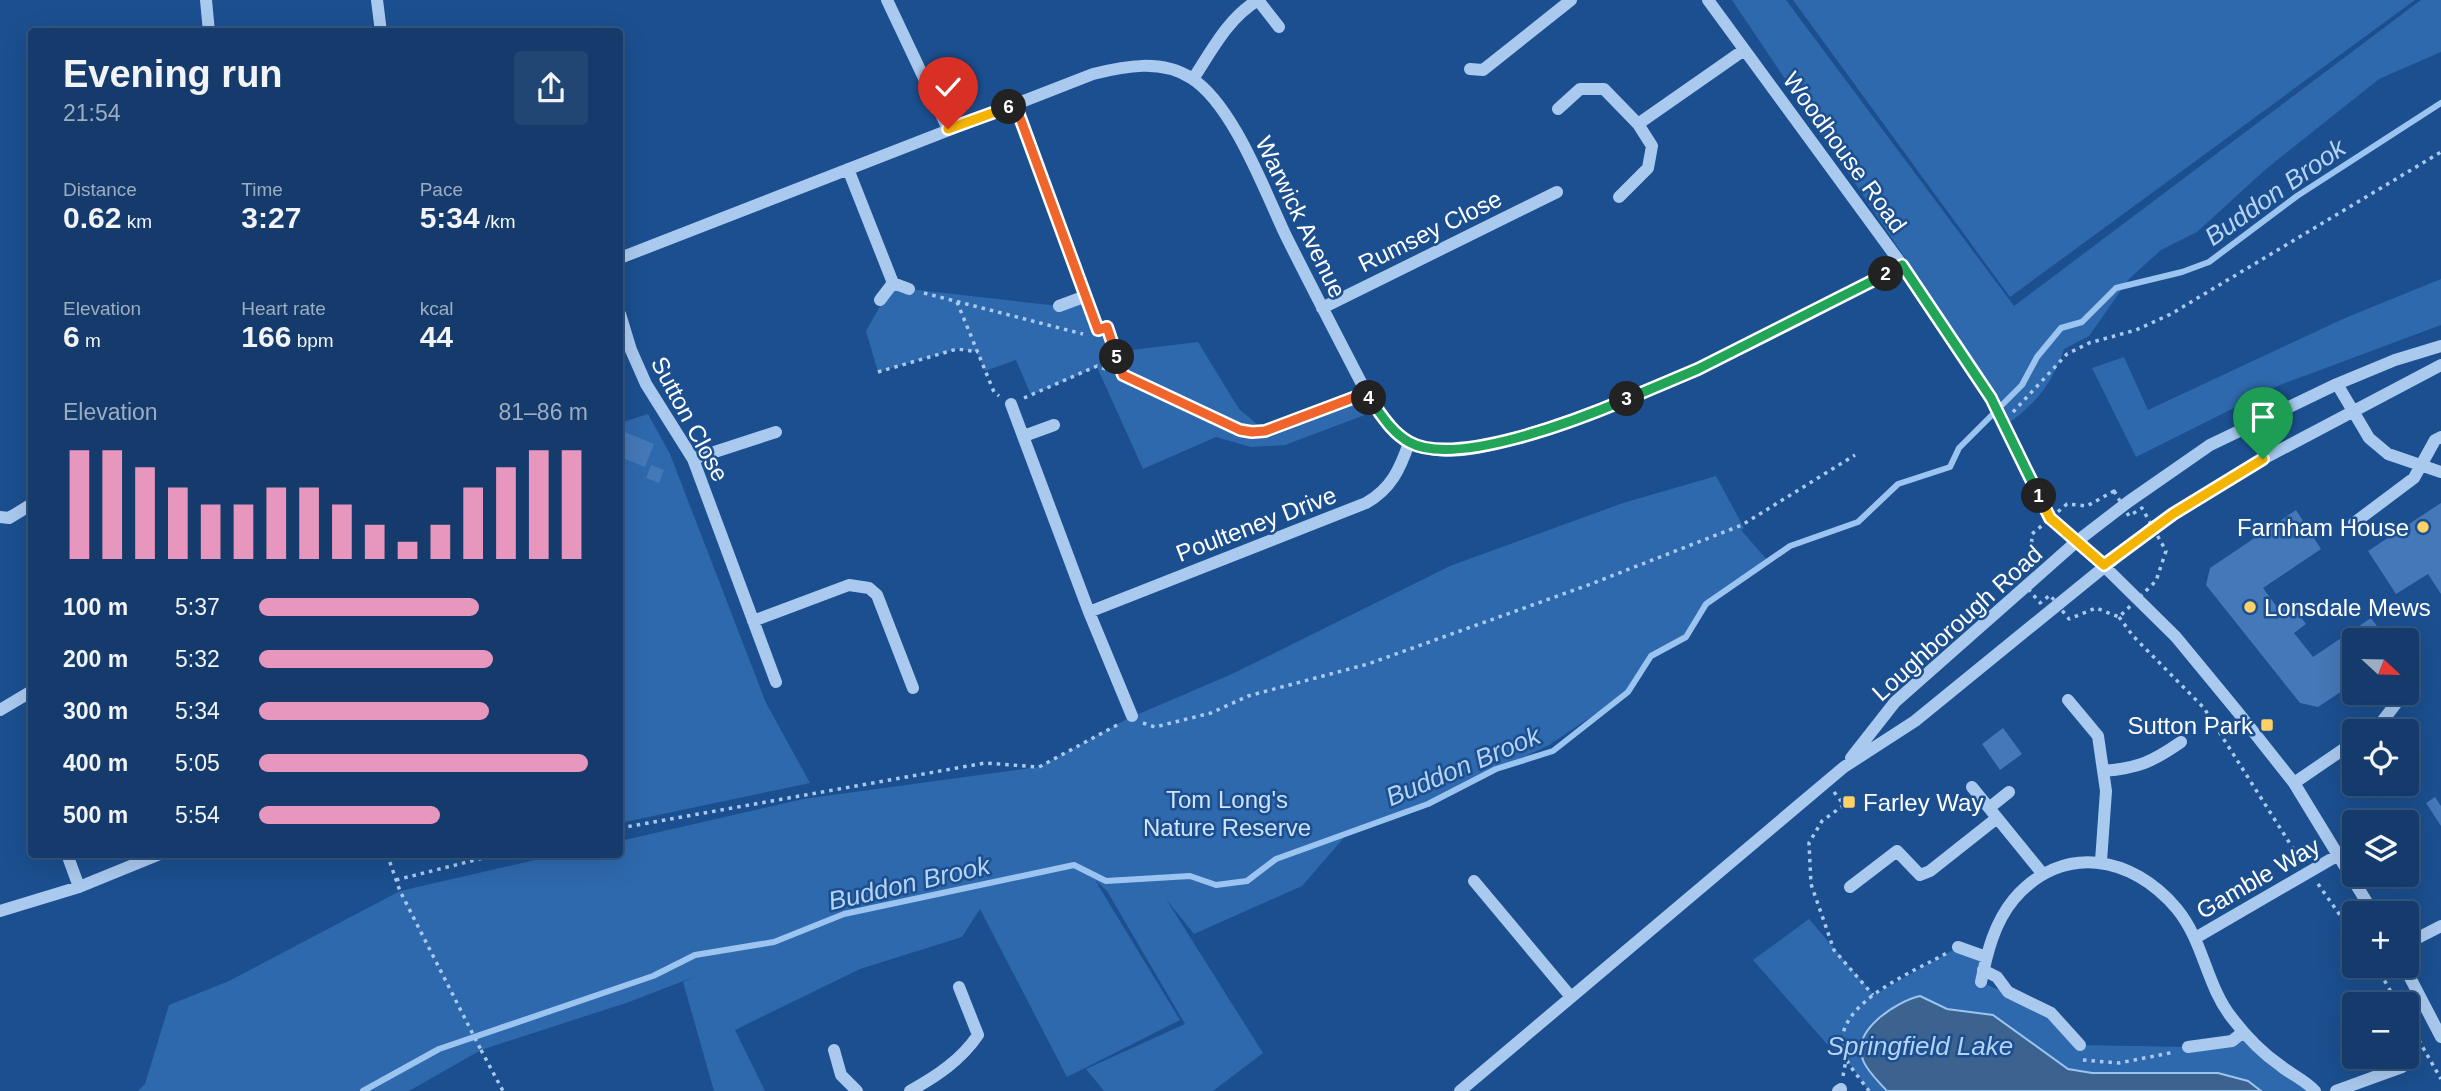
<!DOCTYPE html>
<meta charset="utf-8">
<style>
body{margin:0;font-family:Helvetica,sans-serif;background:#214673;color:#f1f3f6;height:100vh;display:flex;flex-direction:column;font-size:26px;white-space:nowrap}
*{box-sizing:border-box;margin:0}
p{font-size:23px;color:#9dadc1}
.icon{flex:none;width:38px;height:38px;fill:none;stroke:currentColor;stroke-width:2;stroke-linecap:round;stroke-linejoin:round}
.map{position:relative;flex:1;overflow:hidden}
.sheet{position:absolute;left:28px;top:28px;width:595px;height:830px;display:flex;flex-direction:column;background:#143b6b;border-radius:7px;box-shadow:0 7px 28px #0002,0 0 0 2px #33557e}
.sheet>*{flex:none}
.needle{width:46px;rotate:112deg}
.buttons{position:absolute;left:2342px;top:628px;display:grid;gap:14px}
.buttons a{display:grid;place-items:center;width:77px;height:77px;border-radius:7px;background:#143b6b;box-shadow:0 7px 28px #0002,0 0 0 2px #33557e;font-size:35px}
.pin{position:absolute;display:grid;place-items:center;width:60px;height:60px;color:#fff;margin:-72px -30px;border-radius:50% 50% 50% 0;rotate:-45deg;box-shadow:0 0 7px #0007}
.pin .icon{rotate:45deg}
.km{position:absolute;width:35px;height:35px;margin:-18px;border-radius:50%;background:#222;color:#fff;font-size:19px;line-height:35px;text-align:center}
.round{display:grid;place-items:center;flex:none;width:74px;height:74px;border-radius:7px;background:#214673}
.summary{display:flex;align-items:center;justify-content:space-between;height:119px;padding:0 35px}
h1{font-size:38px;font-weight:800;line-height:52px}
.figures{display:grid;grid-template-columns:repeat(3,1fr);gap:10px;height:119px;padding:7px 35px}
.figures div{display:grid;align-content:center}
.figures b{font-size:30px;font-weight:800}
.figures small{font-size:19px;font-weight:400}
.figures p{font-size:19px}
.chart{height:196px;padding:14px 35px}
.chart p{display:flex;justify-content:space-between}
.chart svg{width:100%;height:126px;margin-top:7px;stroke:#e797bd;stroke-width:6}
ul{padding:0 35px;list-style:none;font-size:23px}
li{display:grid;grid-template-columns:112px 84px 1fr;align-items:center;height:52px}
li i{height:18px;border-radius:9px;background:#e797bd}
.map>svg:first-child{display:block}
.green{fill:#2e69ad}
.water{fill:#3c6290;stroke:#9cc4f0;stroke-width:2}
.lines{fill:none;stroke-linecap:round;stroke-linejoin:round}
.stream{stroke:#9cc4f0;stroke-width:6}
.building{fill:#4478b7}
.path{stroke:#a9c9ee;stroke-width:3.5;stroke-dasharray:3.5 5;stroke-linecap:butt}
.minor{stroke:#a9c9ee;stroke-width:12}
.split-1-casing{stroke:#fff;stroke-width:14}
.split-2-casing{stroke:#fff;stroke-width:14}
.split-3-casing{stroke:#fff;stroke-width:14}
.split-4-casing{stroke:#fff;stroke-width:14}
.split-5-casing{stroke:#fff;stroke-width:14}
.split-6-casing{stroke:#fff;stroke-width:14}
.split-7-casing{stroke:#fff;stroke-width:14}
.split-1{stroke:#f5b400;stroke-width:9}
.split-2{stroke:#22a559;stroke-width:9}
.split-3{stroke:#22a559;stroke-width:9}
.split-4{stroke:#22a559;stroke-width:9}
.split-5{stroke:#f0652b;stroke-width:9}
.split-6{stroke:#f0652b;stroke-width:9}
.split-7{stroke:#f5b400;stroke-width:9}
.poi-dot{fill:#ffd166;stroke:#1b4f8f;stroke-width:2.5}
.labels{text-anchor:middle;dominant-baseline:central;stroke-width:5;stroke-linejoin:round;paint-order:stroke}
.street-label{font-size:24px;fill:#fff;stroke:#1b4f8f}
.poi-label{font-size:24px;fill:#fff;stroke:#1b4f8f;text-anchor:end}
.park-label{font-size:24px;fill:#cfe3fa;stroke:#1b4f8f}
.water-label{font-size:26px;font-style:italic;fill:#b5d3f5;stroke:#1b4f8f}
</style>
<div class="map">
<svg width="2441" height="1091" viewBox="0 0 2441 1091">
<rect width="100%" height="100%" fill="#1b4f8f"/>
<path class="green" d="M1732 0H1786L2014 306 2421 0H2441V52L2379 79 2266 169 2197 232 2161 250 2129 279 2089 336 2064 349C2053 381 2038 402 2010 422L1999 398Z
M1793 0H2415L2010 297Z
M2441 279V325L2280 385 2136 457 2092 368 2124 357 2148 410 2345 318Z
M893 283 909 289 1059 306 1086 296 1099 330 1107 327 1115 352 1198 342 1239 409 1265 431 1366 392 1378 410 1285 445 1251 447 1216 437 1143 469 1097 367 1031 395 1016 360 985 371 977 352 957 349 878 372 866 331Z
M648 414 670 454 766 703 810 783 620 823V423Z
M1716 476 1744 528 1741 530 1768 561 1715 598 1686 637 1651 656 1628 692 1549 745 1420 807 1348 833 1302 886 1194 934 1166 899 1263 1053 1213 1091H1104L1086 1069 1185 1024 1107 891 1095 880 1180 1020 1067 1077 980 909 962 937 860 969 735 1030 765 1091H714L683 982 694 977 629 1002 481 1050 409 1091H138L145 1084 169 1005 229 981 400 891 561 854H620V841L803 799 1039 767 1127 719 1232 674 1450 566 1623 503Z
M1809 919 1874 995 1958 947 1986 957 1981 982 2051 1013 2080 1045 2188 1047 2243 1032 2314 1091H1869L1846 1059 1826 1043 1753 960Z"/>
<path class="water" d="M1920 996 1947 1009 1993 1015 2068 1069 2092 1073H2218L2248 1081 2261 1091H1887C1879 1082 1867 1071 1863 1060 1850 1031 1897 1001 1920 996Z"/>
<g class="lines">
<path class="stream" d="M363 1091 439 1049 653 976 695 955 774 942 844 914 1074 865 1106 881 1190 876 1216 885 1247 881 1276 859 1428 804 1496 769 1553 751 1628 692 1651 656 1686 637 1706 604 1790 546 1858 522 1898 484 1950 467 1959 448 2022 385 2037 357 2061 328 2082 322 2116 288 2182 272 2209 262 2297 196 2441 103"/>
</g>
<path class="building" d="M620 430 654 444 645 467 620 457Z
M651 465 664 470 659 483 646 478Z
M2441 503V594L2428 574 2396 594 2368 551Z
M2296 510 2321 549 2263 588 2280 611 2290 603 2306 624 2294 633 2313 657 2371 618 2387 640H2354V683L2318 707 2300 703 2206 585 2210 568Z
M2003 728 2022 754 2000 770 1982 744Z
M2435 797 2441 806V826L2426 803Z"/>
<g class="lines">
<path class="path" d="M924 293 1083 334
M957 302 994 392 999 396
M1110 337 1123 375 1240 430 1252 432 1265 431 1354 397
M878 372 957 349 978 352
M1024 398 1097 366 1123 375
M2013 412 2067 354 2089 343 2136 330 2171 314 2441 152
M2114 491 2129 516 2142 508 2166 551 2156 581 2119 617 2096 608 2069 619 2050 595 2040 603 2016 574 2031 554 2032 534 2067 504 2087 506Z
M2119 617 2133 636 2204 708 2301 861
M1143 723 1155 727 1211 713 1248 696 1368 664 1591 584 1742 525 1855 455
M1834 792 1844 805 1822 821 1809 843 1811 884 1834 950 1873 995
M620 828 985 763 1039 767 1119 724
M387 854 400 891 481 1050
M396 880 499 854
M2318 884 2354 935
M2376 966 2398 1004
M2406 1018 2441 1079
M481 1050 503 1091
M2083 1060 2119 1063 2175 1052
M1843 1076 1846 1060
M1869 1091C1860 1078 1843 1061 1842 1045 1839 1001 1915 971 1947 953"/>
<path class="minor" d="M206 0 209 32
M377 0 381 32
M887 0 948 129
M1708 0 1902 265 1991 398 2050 518 2103 565 2176 637 2237 711 2294 783 2374 914
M1470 69 1483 70 1571 0
M1193 79C1212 50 1228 18 1258 0L1279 27
M1015 104 1098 330
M1558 109 1580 89H1604L1638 124 1652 146 1648 168 1619 197
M1638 124 1744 50
M848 169 893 283
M620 258 1093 74C1125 66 1161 59 1191 78 1233 104 1265 192 1286 236 1312 288 1339 340 1366 392 1383 416 1396 441 1426 448 1460 457 1503 442 1535 432 1664 391 1783 329 1902 265
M880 300 893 283 909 289
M1059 306 1086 296
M1322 308 1557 192
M620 314 631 350 646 384 693 459 776 682
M2337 384 2369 438 2388 454 2441 472
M1011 404 1089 612 1132 716
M1024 436 1054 425
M693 459 776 432
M0 517 9 518 32 504
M2354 523 2414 478 2435 440 2441 437
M1089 612 1366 503C1391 489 1400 469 1409 443
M753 621 849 585 869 588 877 595 913 688
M2068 700 2098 736 2106 791 2101 861
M0 710 32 691
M2369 732 2381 723 2404 693
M1851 758 1895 702 2076 542 2128 502 2210 445 2337 384 2395 360 2441 346
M2103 771C2139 768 2152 762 2181 742
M2294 783 2354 742
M1972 787 2042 873
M1989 808 2009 792
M67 854 79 887
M1474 881 1571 997
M1850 887 1897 851 1920 875 1930 871 1997 818
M0 911 79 887 160 854
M2197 937 2340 854
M2406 944 2441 926
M1958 947 1986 957
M2404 966 2441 1037
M1983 970 1997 977 2008 992 2051 1013 2080 1045
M1981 982C1987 953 1994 923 2014 899 2062 843 2132 855 2177 909 2204 942 2206 985 2232 1018 2245 1035 2262 1053 2281 1066 2292 1075 2305 1080 2315 1091
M2188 1047 2232 1041 2243 1032
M834 1050 841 1075 857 1091
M910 1091C937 1076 961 1060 978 1035L959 987
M1460 1091 1844 767 1915 721 2152 528 2263 459 2441 365
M1838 1091 1841 1089
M2336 1091 2402 1067"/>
</g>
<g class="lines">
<defs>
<path id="split-1" d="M2039 496 2050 518 2104 565 2173 514 2263 459"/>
<path id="split-2" d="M1886 274 1902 265 1991 398 2039 496"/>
<path id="split-3" d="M1627 399 1698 369 1886 274"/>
<path id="split-4" d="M1369 398C1381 414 1391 432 1409 442 1455 468 1580 419 1627 399"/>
<path id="split-5" d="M1117 357 1123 375 1240 430 1252 432 1265 431 1366 393 1369 398"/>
<path id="split-6" d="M1009 107 1015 104 1098 330 1107 327 1117 357"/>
<path id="split-7" d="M948 129 1009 107"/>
</defs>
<use href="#split-1" class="split-1-casing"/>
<use href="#split-2" class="split-2-casing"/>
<use href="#split-3" class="split-3-casing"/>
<use href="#split-4" class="split-4-casing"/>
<use href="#split-5" class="split-5-casing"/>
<use href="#split-6" class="split-6-casing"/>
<use href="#split-7" class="split-7-casing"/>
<use href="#split-1" class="split-1"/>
<use href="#split-2" class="split-2"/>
<use href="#split-3" class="split-3"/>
<use href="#split-4" class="split-4"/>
<use href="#split-5" class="split-5"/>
<use href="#split-6" class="split-6"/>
<use href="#split-7" class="split-7"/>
</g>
<g class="poi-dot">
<circle cx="2423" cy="527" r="7"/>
<circle cx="2250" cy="607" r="7"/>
<rect x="2260" y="718" width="14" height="14" rx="3.5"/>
<rect x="1842" y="795" width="14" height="14" rx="3.5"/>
</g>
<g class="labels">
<g class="street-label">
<text transform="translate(1845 152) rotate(54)">Woodhouse Road</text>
<text transform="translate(1301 217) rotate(64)">Warwick Avenue</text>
<text transform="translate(1430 231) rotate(-26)">Rumsey Close</text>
<text transform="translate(690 419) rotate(62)">Sutton Close</text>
<text transform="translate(1256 524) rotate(-21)">Poulteney Drive</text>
<text transform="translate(1957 623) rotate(-42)">Loughborough Road</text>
<text transform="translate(2258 878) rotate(-30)">Gamble Way</text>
</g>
<g class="poi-label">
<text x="2409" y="527">Farnham House</text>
<text x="2264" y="607" text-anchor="start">Lonsdale Mews</text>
<text x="2253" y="725">Sutton Park</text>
<text x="1863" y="802" text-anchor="start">Farley Way</text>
</g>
<g class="park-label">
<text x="1227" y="799">Tom Long's<tspan x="1227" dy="28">Nature Reserve</tspan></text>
</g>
<g class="water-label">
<text transform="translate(2275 192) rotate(-35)">Buddon Brook</text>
<text transform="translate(1463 766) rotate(-23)">Buddon Brook</text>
<text transform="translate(909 883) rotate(-13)">Buddon Brook</text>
<text x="1920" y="1046">Springfield Lake</text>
</g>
</g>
</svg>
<div class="buttons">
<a><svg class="needle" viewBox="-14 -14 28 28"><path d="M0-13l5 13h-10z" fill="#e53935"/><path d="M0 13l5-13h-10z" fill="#9dadc1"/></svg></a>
<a><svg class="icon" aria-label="locate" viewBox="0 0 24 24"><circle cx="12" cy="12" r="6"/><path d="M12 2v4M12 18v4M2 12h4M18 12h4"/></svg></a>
<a><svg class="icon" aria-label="layers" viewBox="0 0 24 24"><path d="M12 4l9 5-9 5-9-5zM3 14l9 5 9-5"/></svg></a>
<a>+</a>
<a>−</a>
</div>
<div class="pin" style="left:2263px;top:459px;background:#1e9e55"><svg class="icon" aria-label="arrive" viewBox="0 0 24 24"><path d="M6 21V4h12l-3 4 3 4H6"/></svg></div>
<div class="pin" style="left:948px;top:129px;background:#d93025"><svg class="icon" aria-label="check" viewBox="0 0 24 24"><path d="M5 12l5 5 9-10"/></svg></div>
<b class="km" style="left:2039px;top:496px">1</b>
<b class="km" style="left:1886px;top:274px">2</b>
<b class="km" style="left:1627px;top:399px">3</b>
<b class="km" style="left:1369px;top:398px">4</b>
<b class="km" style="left:1117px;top:357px">5</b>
<b class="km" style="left:1009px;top:107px">6</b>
<section class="sheet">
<div class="summary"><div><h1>Evening run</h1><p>21:54</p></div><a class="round"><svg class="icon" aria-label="share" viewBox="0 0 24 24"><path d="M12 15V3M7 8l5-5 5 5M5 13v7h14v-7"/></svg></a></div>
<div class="figures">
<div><p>Distance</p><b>0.62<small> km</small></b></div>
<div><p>Time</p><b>3:27</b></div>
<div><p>Pace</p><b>5:34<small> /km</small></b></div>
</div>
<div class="figures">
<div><p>Elevation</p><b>6<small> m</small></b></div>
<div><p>Heart rate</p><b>166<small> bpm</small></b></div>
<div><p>kcal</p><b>44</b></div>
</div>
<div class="chart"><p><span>Elevation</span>81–86 m</p>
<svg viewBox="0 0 160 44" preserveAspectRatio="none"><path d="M5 44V6M15 44V6M25 44V12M35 44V19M45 44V25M55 44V25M65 44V19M75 44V19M85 44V25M95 44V32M105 44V38M115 44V32M125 44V19M135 44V12M145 44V6M155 44V6"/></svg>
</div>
<ul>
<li><b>100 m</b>5:37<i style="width:67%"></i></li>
<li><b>200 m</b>5:32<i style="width:71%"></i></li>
<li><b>300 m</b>5:34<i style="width:70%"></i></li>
<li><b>400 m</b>5:05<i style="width:100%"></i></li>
<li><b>500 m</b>5:54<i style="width:55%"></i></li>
</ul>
</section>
</div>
